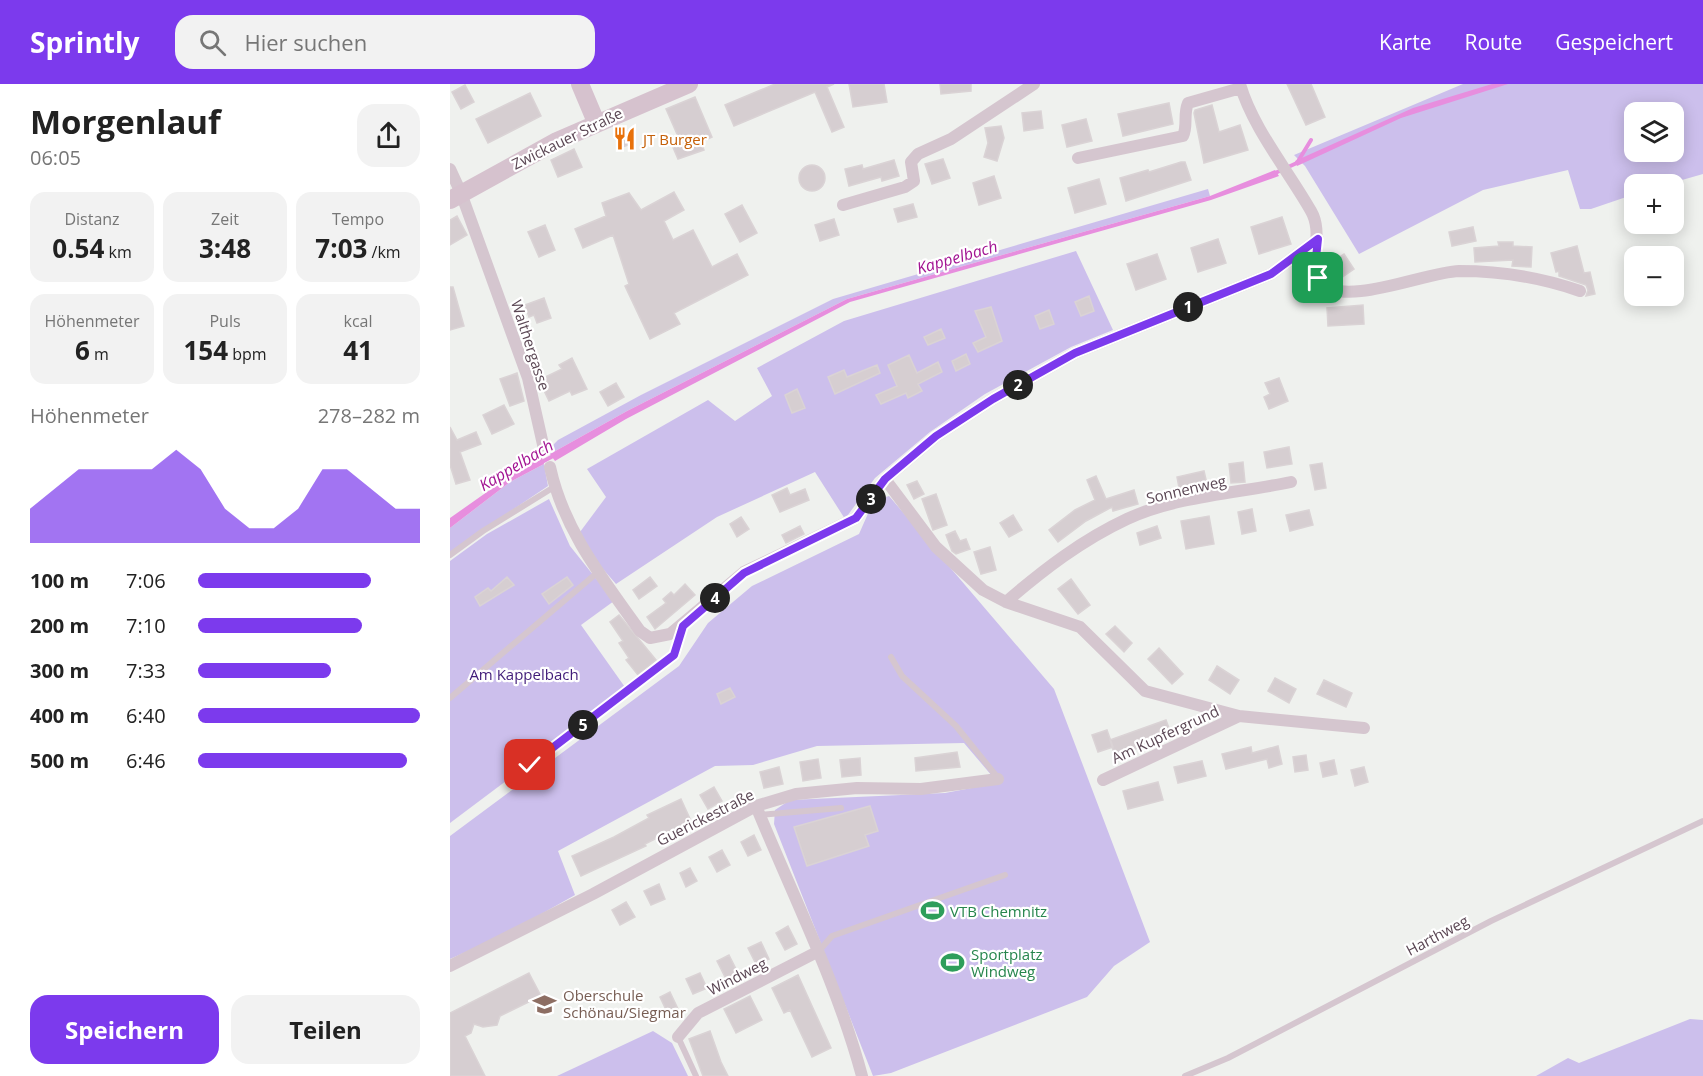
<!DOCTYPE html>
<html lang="de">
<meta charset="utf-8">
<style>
body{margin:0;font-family:"Open Sans",sans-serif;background:#f2f2f2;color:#222;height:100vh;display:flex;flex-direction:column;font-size:22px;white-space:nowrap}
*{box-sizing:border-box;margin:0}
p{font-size:20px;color:#767676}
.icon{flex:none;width:33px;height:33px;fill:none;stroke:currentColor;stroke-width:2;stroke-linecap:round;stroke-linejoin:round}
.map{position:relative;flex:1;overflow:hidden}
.details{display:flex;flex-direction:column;background:#fff;width:450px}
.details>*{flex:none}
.fabs{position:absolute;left:1174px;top:18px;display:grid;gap:12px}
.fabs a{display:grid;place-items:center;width:60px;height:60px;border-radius:12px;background:#fff;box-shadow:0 3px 15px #0003;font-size:30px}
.pin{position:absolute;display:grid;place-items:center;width:51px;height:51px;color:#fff;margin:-26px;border-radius:12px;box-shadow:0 3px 9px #0006}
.km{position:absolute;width:30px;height:30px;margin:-15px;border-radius:50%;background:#222;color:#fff;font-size:16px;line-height:30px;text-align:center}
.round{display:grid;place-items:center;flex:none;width:63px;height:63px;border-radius:18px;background:#f2f2f2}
.overview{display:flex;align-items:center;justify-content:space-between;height:102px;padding:0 30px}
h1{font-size:33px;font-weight:700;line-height:45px}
.figures{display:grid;grid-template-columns:repeat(3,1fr);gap:9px;height:102px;padding:6px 30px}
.figures div{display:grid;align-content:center;border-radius:15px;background:#f2f2f2;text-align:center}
.figures b{font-size:26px;font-weight:700}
.figures small{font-size:16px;font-weight:400}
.figures p{font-size:16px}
.chart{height:168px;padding:12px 30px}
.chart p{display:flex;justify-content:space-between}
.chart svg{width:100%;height:108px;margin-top:6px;fill:#7c3aed;opacity:.7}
.button{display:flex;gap:12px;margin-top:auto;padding:12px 30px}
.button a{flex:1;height:69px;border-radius:18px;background:#7c3aed;color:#fff;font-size:24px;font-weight:700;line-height:69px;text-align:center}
.button a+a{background:#f2f2f2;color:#222}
ul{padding:0 30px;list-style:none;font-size:20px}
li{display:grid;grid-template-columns:96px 72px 1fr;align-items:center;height:45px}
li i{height:15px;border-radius:8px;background:#7c3aed}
header{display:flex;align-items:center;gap:36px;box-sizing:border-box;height:84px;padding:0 30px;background:#7c3aed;color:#fff}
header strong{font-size:28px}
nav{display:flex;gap:33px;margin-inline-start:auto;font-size:21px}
.search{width:420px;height:54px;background:#f2f2f2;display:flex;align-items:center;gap:15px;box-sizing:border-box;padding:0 21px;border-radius:18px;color:#767676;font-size:22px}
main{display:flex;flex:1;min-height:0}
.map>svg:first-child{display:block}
.green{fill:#ccbfec;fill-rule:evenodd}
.water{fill:#e78ede}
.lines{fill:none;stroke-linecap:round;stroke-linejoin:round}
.stream{stroke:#e78ede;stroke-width:4}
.building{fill:#d6ced1;stroke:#dad3d5;stroke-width:1.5}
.lane{stroke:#d5c6cf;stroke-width:6}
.street{stroke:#d5c6cf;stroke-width:12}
.secondary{stroke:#d6c2ce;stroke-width:18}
.route-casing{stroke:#fff;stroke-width:12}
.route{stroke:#7c3aed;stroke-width:8}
.labels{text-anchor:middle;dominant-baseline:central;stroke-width:4.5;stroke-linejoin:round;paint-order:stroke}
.street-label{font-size:15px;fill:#5b4754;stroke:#fff}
.food-label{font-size:15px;fill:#c56008;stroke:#fff;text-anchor:start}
.park-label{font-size:15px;fill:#411c79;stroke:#fff}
.leisure-label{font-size:15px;fill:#27864d;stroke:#fff;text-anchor:start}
.education-label{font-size:15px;fill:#785e54;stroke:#fff;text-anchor:start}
.water-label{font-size:16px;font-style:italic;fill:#a21392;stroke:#fff}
</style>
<header>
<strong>Sprintly</strong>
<div class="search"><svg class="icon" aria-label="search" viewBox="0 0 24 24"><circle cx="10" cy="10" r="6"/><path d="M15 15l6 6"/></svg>Hier suchen</div>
<nav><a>Karte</a><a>Route</a><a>Gespeichert</a></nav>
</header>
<main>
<section class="details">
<div class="overview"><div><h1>Morgenlauf</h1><p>06:05</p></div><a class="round"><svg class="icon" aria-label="share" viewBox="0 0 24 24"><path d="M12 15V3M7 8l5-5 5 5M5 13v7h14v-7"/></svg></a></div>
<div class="figures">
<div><p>Distanz</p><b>0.54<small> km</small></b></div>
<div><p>Zeit</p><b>3:48</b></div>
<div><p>Tempo</p><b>7:03<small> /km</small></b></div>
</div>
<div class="figures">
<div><p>Höhenmeter</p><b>6<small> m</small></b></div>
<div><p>Puls</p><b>154<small> bpm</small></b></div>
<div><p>kcal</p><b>41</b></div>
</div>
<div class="chart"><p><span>Höhenmeter</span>278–282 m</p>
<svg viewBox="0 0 160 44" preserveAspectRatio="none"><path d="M0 44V30L10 22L20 14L30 14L40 14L50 14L60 6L70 14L80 30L90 38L100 38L110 30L120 14L130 14L140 22L150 30L160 30V44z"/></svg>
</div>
<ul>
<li><b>100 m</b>7:06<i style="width:78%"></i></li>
<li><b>200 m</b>7:10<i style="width:74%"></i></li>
<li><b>300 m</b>7:33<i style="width:60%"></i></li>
<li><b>400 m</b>6:40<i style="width:100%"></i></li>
<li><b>500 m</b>6:46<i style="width:94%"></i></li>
</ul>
<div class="button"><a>Speichern</a><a>Teilen</a></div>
</section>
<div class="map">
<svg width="1253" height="992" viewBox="0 0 1253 992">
<rect width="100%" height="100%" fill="#eff1ee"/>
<path class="green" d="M1013 0H1253V90L1218 100H1185V110L1141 125H1130L1118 86 1033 106 909 170 855 82 844 71ZM1185 28H1224V68H1185Z
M758 105 760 112 397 215 177 327 100 370 99 365 108 356 191 311 383 215Z
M626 167 663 246 621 263 535 310 480 348 425 394 395 435 365 388 267 433 166 500 146 477 130 448 156 413 137 385 258 316 285 337 322 312 307 284 394 237Z
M94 380 98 402 0 468V444L60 398Z
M439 412 604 605 700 858 664 882 637 913 441 989 423 992 324 740 325 726 340 716 495 709 548 699 514 659 367 662 303 681 265 682 108 767 125 811 54 851 0 875V752L229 582 258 539 302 502 409 450 420 425 429 415Z
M99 415 120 462 164 517 131 541 177 606 0 739V477L37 450Z
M1240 935 1253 936V992H1086L1118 974 1129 979Z
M203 947 222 959 238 992H107Z"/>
<path class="water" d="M1042 0H1058L951 34 847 82 845 77 963 24Z
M825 86 829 92 761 116 400 218 176 335 105 377 100 370 177 327 397 215 760 112Z
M91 370 94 380 60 398 0 444V434Z"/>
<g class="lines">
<path class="stream" d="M847 79 861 56
M823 90 849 78
M90 379 105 371"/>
</g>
<path class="building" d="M325 0H384L377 3 394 43 382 48 365 8 284 42 275 21Z
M399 0H434L437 18 403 23Z
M490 0H521V7L491 10Z
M837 0H861L875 33 856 41Z
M15 1 24 18 11 25 2 8Z
M80 9 91 32 38 59 26 35Z
M245 13 262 53 251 58 254 66 228 75 222 61 230 57 216 25Z
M719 19 723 40 673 52 668 30Z
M762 21 769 48 790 41 798 66 754 79 744 29 745 26Z
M591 27 593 44 574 47 572 29Z
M636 35 642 57 617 63 612 41Z
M551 42 554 54 547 77 534 73 538 59 535 44Z
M179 47 184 59 172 63 167 51Z
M124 65 132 83 108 93 101 76Z
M493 75 500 94 482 100 475 80Z
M444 76 449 92 432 97 431 93 399 102 395 85 412 81 413 85Z
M731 78H735L741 96 676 117 670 94 698 86 699 88Z
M349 94a13 13 0 1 1 26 0a13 13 0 1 1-26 0Z
M544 92 551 114 529 121 523 99Z
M649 95 656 120 625 129 618 104Z
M224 108 234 126 214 137 223 156 243 146 262 183 287 170 298 191 224 229 230 240 200 255 175 202 179 200 163 151 133 164 125 145 156 132 152 119 179 109 191 126Z
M463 120 467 133 448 138 444 125Z
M292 121 307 149 290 158 275 130Z
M7 132 17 151 0 161V136Z
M832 133 841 160 809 170 801 143Z
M384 135 389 151 370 157 365 141Z
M95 141 105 166 89 173 78 148Z
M1023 143 1026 157 1002 162 999 148Z
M768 155 776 179 748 188 741 164Z
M1048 158H1063V162L1082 163 1081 183 1062 182 1063 176 1025 178 1024 164 1049 162Z
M1127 162 1134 189 1140 188 1145 210 1136 212 1138 206 1136 201 1109 192V187L1106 188 1101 169Z
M707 170 716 195 686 206 677 180Z
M894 170 904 185 885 198 879 194 874 183Z
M859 194 865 211 854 218 847 198Z
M0 203H3L14 242 0 246Z
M639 212 644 227 631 232 625 218Z
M94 214 101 234 87 239 84 231 79 233 75 221Z
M913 221 914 240 878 242 877 224Z
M541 223 552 257 528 268 523 259 536 253 525 227Z
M599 226 604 240 590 245 585 232Z
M491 245 495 254 478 261 474 253Z
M516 270 520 280 506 287 502 277Z
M459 271 467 289 488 278 492 288 468 300 472 307 458 314 456 309 431 320 426 311 447 302 438 281Z
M122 274 137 305 122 311 120 307 99 317 89 296 112 285 109 281Z
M427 281 430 289 385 310 378 293 394 286 397 293Z
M67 289 74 317 60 322 50 295Z
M829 294 838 317 819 325 814 313 820 310 815 299Z
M166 299 174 313 158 322 150 308Z
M347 305 355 324 342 329 335 311Z
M54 321 64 340 42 350 33 331Z
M0 343 7 356 26 348 31 360 10 368 20 396 6 400 0 381Z
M839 363 842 380 817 384 814 368Z
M793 378 795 398 781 399 779 380Z
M872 379 876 404 865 406 860 381Z
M754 387 758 404 730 409 727 393Z
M646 392 656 415 684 406 688 420 663 427 662 423 636 437 608 458 599 446 625 426 645 416 637 396Z
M467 397 474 410 464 415 457 401Z
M337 404 340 411 355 405 359 416 330 428 322 411Z
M486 410 497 441 483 446 472 415Z
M802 425 806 447 792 450 788 428Z
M859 426 863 441 840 447 836 431Z
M563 431 572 446 559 453 550 439Z
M759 432 764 460 736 465 731 437Z
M291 433 299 445 287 453 280 440Z
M350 442 354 450 336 459 332 451Z
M707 442 711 454 690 461 687 449Z
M505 447 510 457 516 455 520 465 506 470 502 467 496 451Z
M540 463 546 486 531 490 524 468Z
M57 493 64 501 30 522 25 513 38 504 41 507Z
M117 493 123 501 99 520 92 510Z
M200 493 207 502 189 515 183 506Z
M621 495 640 521 628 530 608 505Z
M235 500 245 511 205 545 197 533 216 519 213 515 221 508 224 511Z
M169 531 206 576 188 591 176 576 179 574 169 559 173 557 160 538Z
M665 542 682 559 674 568 656 550Z
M709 564 733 590 722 600 698 575Z
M767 582 789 596 780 610 759 596Z
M825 594 846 605 839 619 818 607Z
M874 596 902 609 896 623 867 610Z
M280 604 285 613 271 620 267 610Z
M716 636 722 652 665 672 660 656Z
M657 646 663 663 648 668 642 651Z
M828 662 832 680 819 684 817 675 776 685 772 670 801 663 802 669Z
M507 668 510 683 466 687 465 674Z
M856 671 858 686 845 688 843 673Z
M410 674 411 691 392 693 390 676Z
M368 675 371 694 353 697 350 678Z
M884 676 887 690 873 693 870 679Z
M752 677 756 692 728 699 724 683Z
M329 683 333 700 314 704 310 688Z
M914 683 918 698 905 702 901 686Z
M708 698 713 716 678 725 673 707Z
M264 703 272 717 258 725 250 711Z
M231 715 241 737 195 760 196 762 131 792 122 772 164 753 199 734 197 731Z
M420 722 428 747 415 751 419 762 357 782 344 743Z
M304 751 311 766 298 772 291 758Z
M272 766 280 781 267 788 259 773Z
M240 784 247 797 236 803 230 789Z
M209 800 215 815 201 821 194 807Z
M176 818 185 833 170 841 162 826Z
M338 842 347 860 335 866 326 849Z
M311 858 319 875 306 880 298 864Z
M279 871 289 891 277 897 267 877Z
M79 889 91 912 50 932 47 941 33 943 24 940 21 949 15 952 35 992H0V929Z
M250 889 257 904 243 910 236 895Z
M348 891 381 964 362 973 340 926 334 929 322 904Z
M220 908 228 925 218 930 210 913Z
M300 912 312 936 286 949 274 925Z
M260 947 271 978 278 992H253L239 955Z"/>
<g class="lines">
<path class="lane" d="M0 471 33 447 104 403
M441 573 452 592 506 642 548 694
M0 614 148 488
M76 685 224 571 233 542
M310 731 391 724
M368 868 382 852 555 791
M228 953 246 992
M735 992 778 974 1041 837 1253 737"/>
<path class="street" d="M790 0C802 43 839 88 861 127 875 151 856 181 873 200 895 223 977 188 1009 187 1051 187 1090 193 1130 207
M628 74 733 52C738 41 733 31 738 19L791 4
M0 85 11 109 78 294 94 365
M393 121 455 103 464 97 461 78 468 70 501 55 584 0
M100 383C114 447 153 495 190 547L200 554 220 550 294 488 406 434 435 395 486 352 543 315 625 269 821 190 868 155
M435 395 486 463 533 506 556 518 630 543 695 607 789 632 914 644
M556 518C593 486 632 456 677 435 727 412 788 409 841 398
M653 696 789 632
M306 722C342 810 387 899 412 992
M0 882 143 810 306 722 346 710 407 704 471 705 548 695
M228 953 248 929 367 868"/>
<path class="secondary" d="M130 0 146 38
M0 116 107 57 239 0"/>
</g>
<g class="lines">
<defs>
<path id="route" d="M80 681 224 571 233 542 294 489 406 434 435 395 486 352 543 315 625 269 821 190 868 155 865 183 868 194"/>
</defs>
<use href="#route" class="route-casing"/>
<use href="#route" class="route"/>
</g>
<defs>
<symbol id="restaurant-bare" viewBox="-9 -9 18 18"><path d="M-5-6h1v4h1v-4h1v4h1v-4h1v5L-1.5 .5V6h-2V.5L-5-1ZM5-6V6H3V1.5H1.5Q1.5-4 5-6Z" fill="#e8710a" stroke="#fff" stroke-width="2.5" paint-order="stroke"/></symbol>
<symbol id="stadium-bare" viewBox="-9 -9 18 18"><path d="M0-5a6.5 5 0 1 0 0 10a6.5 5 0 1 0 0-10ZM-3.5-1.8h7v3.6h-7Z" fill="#2e9e5b" stroke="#fff" stroke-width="2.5" paint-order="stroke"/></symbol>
<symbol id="school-bare" viewBox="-9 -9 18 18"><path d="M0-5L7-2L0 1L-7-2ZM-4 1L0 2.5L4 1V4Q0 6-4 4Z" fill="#8d6e63" stroke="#fff" stroke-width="2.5" paint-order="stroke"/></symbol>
</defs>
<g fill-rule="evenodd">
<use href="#restaurant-bare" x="158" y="38" width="33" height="33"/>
<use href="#stadium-bare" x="466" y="810" width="33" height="33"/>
<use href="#stadium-bare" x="486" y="862" width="33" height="33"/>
<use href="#school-bare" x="78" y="904" width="33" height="33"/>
</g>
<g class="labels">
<g class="street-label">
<text transform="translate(117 54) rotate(-26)">Zwickauer Straße</text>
<text transform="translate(81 261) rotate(72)">Walthergasse</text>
<text transform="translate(736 405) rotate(-13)">Sonnenweg</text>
<text transform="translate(715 650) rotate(-25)">Am Kupfergrund</text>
<text transform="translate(255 733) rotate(-27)">Guerickestraße</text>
<text transform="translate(987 851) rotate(-28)">Harthweg</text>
<text transform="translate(287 892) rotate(-27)">Windweg</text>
</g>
<g class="food-label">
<text x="193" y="55">JT Burger</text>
</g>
<g class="park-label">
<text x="74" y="590">Am Kappelbach</text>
</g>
<g class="leisure-label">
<text x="500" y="827">VTB Chemnitz</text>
<text x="521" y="870">Sportplatz<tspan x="521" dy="17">Windweg</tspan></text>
</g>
<g class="education-label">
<text x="113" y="911">Oberschule<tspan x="113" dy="17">Schönau/Siegmar</tspan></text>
</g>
<g class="water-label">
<text transform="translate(507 173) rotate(-16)">Kappelbach</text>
<text transform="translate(66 381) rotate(-31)">Kappelbach</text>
</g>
</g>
</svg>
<div class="fabs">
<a><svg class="icon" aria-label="layers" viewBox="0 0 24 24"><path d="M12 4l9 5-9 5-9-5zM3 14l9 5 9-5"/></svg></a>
<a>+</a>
<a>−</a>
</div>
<div class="pin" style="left:868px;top:194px;background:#1e9e55"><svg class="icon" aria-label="arrive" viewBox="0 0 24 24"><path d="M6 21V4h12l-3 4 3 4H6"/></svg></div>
<div class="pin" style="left:80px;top:681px;background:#d93025"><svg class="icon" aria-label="check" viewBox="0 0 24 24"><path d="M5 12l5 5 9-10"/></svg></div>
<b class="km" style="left:738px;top:223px">1</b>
<b class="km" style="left:568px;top:301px">2</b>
<b class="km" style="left:421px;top:415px">3</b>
<b class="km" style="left:265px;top:514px">4</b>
<b class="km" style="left:133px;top:641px">5</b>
</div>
</main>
